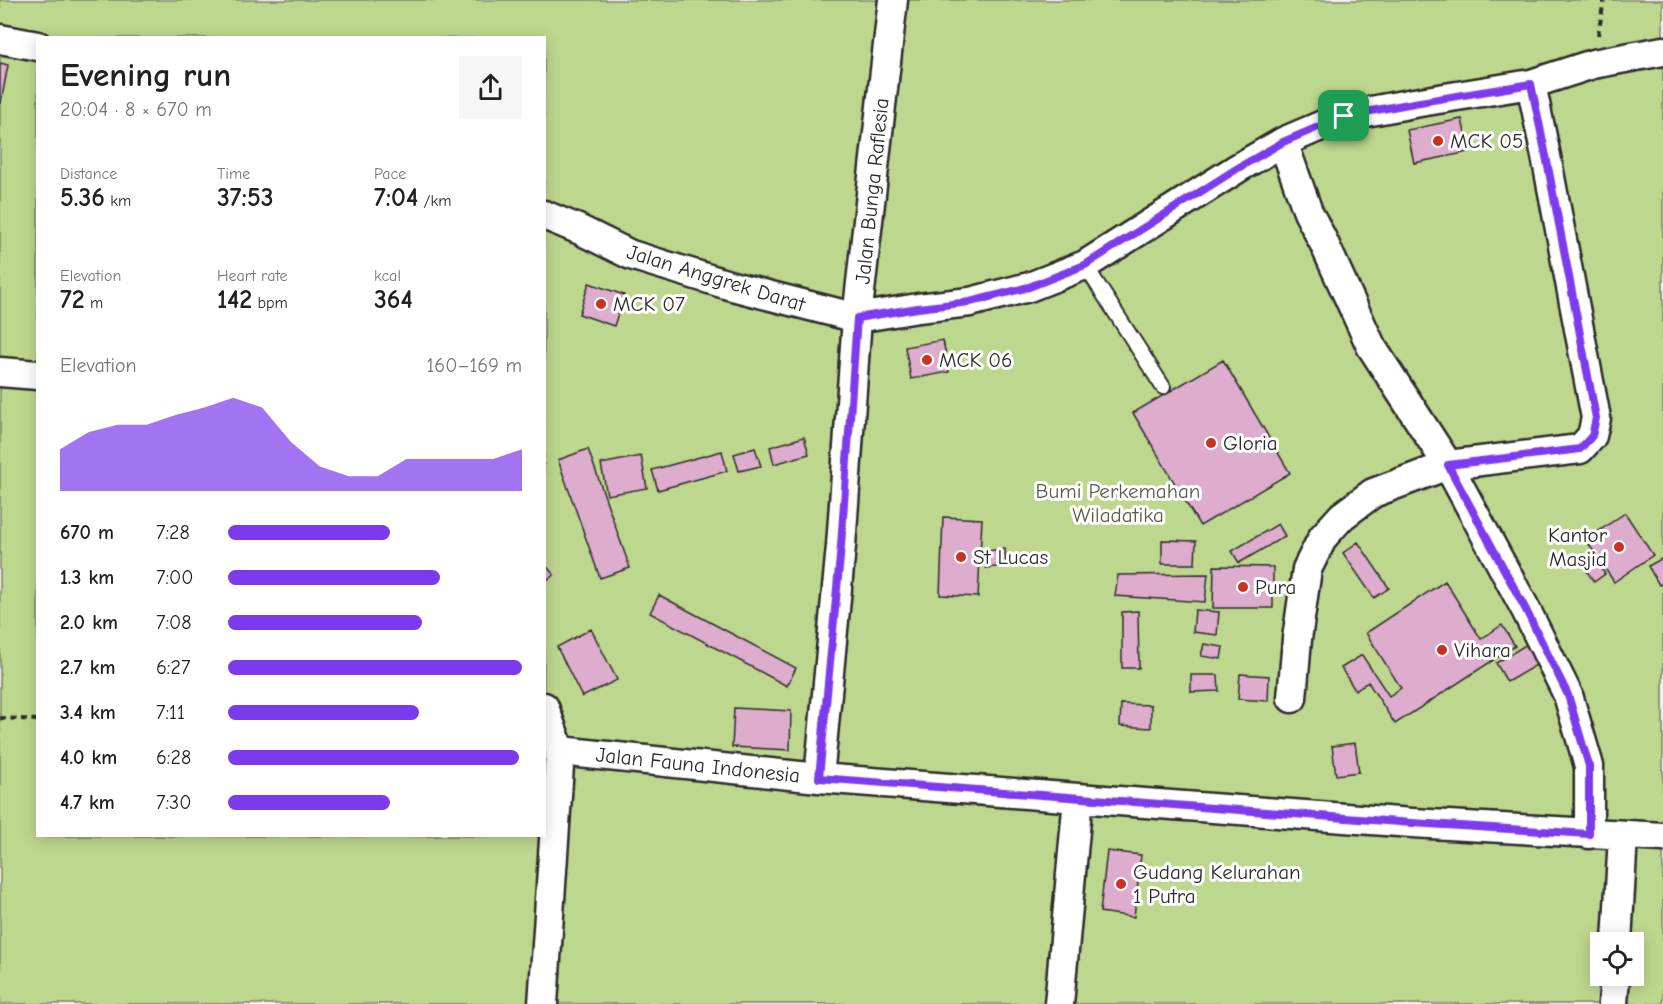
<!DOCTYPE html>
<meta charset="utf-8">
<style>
body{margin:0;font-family:"Comic Neue",sans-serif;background:#f6f6f6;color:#202124;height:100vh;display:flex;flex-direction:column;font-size:22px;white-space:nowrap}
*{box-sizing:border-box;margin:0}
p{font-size:20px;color:#757577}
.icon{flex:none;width:33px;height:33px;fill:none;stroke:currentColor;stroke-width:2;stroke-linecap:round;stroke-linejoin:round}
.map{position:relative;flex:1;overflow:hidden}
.drawer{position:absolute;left:36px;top:36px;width:510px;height:801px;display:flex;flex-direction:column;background:#fff;border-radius:0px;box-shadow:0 3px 15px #0003}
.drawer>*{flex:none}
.buttons{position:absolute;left:1590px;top:932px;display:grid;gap:12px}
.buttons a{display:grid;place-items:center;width:54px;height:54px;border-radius:0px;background:#fff;box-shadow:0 3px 15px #0003;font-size:30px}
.pin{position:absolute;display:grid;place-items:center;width:51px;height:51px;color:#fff;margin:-26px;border-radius:12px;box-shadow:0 3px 9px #0006}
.round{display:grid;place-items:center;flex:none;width:63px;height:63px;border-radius:0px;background:#f6f6f6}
.overview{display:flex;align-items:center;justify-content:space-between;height:102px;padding:0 24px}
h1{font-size:33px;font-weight:800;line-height:45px}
.stats{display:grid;grid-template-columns:repeat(3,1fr);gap:9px;height:102px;padding:6px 24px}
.stats div{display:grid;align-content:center}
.stats b{font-size:26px;font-weight:800}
.stats small{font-size:16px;font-weight:400}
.stats p{font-size:16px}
.chart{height:168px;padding:12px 24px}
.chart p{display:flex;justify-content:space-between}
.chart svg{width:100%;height:108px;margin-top:6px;fill:#7c3aed;opacity:.7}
ul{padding:0 24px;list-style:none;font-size:20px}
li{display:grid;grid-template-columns:96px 72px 1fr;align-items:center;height:45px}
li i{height:15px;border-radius:8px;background:#7c3aed}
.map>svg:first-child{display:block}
.green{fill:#bed78e;stroke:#74815c;stroke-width:1.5;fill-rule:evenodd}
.building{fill:#deadcd;stroke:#2b2b2b;stroke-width:1.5}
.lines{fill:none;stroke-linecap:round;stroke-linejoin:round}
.service-casing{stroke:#2b2b2b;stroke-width:18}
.minor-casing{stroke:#2b2b2b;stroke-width:33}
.path{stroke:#2b2b2b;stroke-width:4;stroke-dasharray:6 4.5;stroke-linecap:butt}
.service{stroke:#fff;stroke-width:14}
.minor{stroke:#fff;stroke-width:28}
.route-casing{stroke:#fff;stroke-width:12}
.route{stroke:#7c3aed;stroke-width:8}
.poi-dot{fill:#c8321e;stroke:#fff;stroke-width:2}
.labels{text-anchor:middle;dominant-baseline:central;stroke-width:6;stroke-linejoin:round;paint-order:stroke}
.poi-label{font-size:21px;fill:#2b2b2b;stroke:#fff;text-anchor:start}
.street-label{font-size:21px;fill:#2b2b2b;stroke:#fff}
.park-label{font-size:21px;fill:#575f49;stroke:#fff}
</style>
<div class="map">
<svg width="1663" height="1004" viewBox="0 0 1663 1004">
<rect width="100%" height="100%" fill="#f8eff5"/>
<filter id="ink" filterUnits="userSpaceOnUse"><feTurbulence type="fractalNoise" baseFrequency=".0167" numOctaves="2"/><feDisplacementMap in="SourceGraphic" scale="12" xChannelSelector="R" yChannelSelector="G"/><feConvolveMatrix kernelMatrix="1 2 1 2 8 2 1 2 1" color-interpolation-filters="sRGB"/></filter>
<g filter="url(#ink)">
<path class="green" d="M0 0H1663V1004H0ZM38 38H544V836H38ZM1600 942H1634V975H1600Z"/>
<path class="building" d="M0 63 8 65 1 103H0Z
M1462 119 1469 152 1414 163 1407 130Z
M589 283 624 295 614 326 579 314Z
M943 340 949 372 911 379 905 347Z
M1223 360 1290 473 1200 526 1133 413Z
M804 437 809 454 774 464 770 447Z
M755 448 761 466 739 471 734 454Z
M588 449 630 568 600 578 558 460Z
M722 451 727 471 658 490 652 470Z
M641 456 647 488 607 495 601 464Z
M1625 513 1653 555 1614 582 1586 540Z
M943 517 982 519 978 597 940 595Z
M1278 524 1285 536 1239 563 1232 551Z
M1162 540 1196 541 1195 564H1162Z
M1358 542 1389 588 1374 598 1343 553Z
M1005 549 1006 566 986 568 984 551Z
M1592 555 1605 574 1594 582 1581 562Z
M1663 558V583L1659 585 1648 566Z
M544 563 554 575 544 582Z
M1214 566 1273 567V608H1213Z
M1208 574 1205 602 1115 596 1118 575Z
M1445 581 1481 639 1502 625 1515 646 1395 724 1368 682 1355 690 1341 668 1362 655 1389 696 1401 688 1366 633Z
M659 595 796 668 787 686 650 613Z
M1195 610 1219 612 1217 635 1193 632Z
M1138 611 1139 668H1122V612Z
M591 629 617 680 582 697 557 647Z
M1204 644 1223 647 1221 659 1201 656Z
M1527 644 1538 664 1507 682 1496 663Z
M1240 674 1269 676 1268 701 1238 699Z
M1191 675H1218L1219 691 1191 692Z
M1121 704 1151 705V728L1120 726Z
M734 708 791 711 790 750 732 747Z
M1355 743 1359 772 1336 775 1332 746Z
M1107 851 1141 855 1134 917 1100 912Z"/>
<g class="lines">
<defs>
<path id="service" d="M1085 265 1163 387"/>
<path id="minor" d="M0 39 38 46
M1283 142 1308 212 1323 241 1371 346 1448 465 1526 610 1568 695 1589 766V834
M544 215 578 229 631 255 732 286 857 318 918 308 970 302 1029 287 1085 265 1238 168 1283 142 1344 116 1414 103 1531 84 1593 64 1663 51
M0 372 38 375
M1292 698 1297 639 1307 569 1323 537 1342 516 1373 493 1448 465 1580 449 1592 436 1596 418 1546 156 1531 84
M560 751 819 778 1078 798 1412 823 1663 837
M819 778 841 546 857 318 893 0
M1617 942 1623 836
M543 1004 560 751 544 707
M1059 1004 1078 798
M1613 1004 1615 975"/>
</defs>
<use href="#service" class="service-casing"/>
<use href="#minor" class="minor-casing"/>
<path class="path" d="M1598 35 1604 0
M0 718 38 720"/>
<use href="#service" class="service"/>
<use href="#minor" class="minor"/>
</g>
</g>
<g class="lines" filter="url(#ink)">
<defs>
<path id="route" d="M1531 84 1546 156 1596 418 1592 436 1580 449 1448 465 1526 610 1568 695 1589 766V834L1412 823 819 778 841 546 857 318 918 308 970 302 1029 287 1085 265 1238 168 1283 142 1344 116 1414 103Z"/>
</defs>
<use href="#route" class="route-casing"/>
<use href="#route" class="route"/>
</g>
<g class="poi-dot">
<circle cx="1438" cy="141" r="6"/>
<circle cx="601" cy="304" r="6"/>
<circle cx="927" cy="360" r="6"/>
<circle cx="1211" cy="443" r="6"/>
<circle cx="1619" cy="547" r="6"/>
<circle cx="961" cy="557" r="6"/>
<circle cx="1243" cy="587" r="6"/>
<circle cx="1442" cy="650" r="6"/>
<circle cx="1121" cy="884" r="6"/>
</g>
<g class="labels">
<g class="poi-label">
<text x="1450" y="141">MCK 05</text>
<text x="613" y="304">MCK 07</text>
<text x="939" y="360">MCK 06</text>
<text x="1223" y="443">Gloria</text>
<text x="1607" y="535" text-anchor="end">Kantor<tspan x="1607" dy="24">Masjid</tspan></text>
<text x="973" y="557">St Lucas</text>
<text x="1255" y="587">Pura</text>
<text x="1454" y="650">Vihara</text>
<text x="1133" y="872">Gudang Kelurahan<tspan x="1133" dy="24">1 Putra</tspan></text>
</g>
<g class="street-label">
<text transform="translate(872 191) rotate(-84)">Jalan Bunga Raflesia</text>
<text transform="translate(716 278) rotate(17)">Jalan Anggrek Darat</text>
<text transform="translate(698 765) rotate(6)">Jalan Fauna Indonesia</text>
</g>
<g class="park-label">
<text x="1118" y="491">Bumi Perkemahan<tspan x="1118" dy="24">Wiladatika</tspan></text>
</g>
</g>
</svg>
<div class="buttons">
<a><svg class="icon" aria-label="locate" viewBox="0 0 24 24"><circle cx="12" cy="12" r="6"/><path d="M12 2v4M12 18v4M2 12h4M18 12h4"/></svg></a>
</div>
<div class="pin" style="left:1344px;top:116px;background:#1e9e55"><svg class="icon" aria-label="arrive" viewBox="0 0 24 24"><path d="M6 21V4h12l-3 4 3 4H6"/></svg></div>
<section class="drawer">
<div class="overview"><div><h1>Evening run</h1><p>20:04 · 8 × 670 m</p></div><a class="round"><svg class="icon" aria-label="share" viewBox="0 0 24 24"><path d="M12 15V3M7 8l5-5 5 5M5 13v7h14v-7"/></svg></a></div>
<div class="stats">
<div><p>Distance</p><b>5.36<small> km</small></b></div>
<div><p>Time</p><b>37:53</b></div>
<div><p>Pace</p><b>7:04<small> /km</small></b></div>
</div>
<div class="stats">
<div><p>Elevation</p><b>72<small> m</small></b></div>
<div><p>Heart rate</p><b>142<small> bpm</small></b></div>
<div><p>kcal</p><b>364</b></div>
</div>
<div class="chart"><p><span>Elevation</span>160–169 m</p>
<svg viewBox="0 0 160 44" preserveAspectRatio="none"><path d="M0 44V27L10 20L20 17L30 17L40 13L50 10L60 6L70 10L80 24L90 34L100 38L110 38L120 31L130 31L140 31L150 31L160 27V44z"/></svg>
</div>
<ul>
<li><b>670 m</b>7:28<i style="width:55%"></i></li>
<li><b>1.3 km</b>7:00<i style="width:72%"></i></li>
<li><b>2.0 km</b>7:08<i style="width:66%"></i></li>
<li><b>2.7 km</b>6:27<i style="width:100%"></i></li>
<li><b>3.4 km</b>7:11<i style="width:65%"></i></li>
<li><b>4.0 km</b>6:28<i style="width:99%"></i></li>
<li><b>4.7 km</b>7:30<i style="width:55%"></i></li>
</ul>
</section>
</div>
